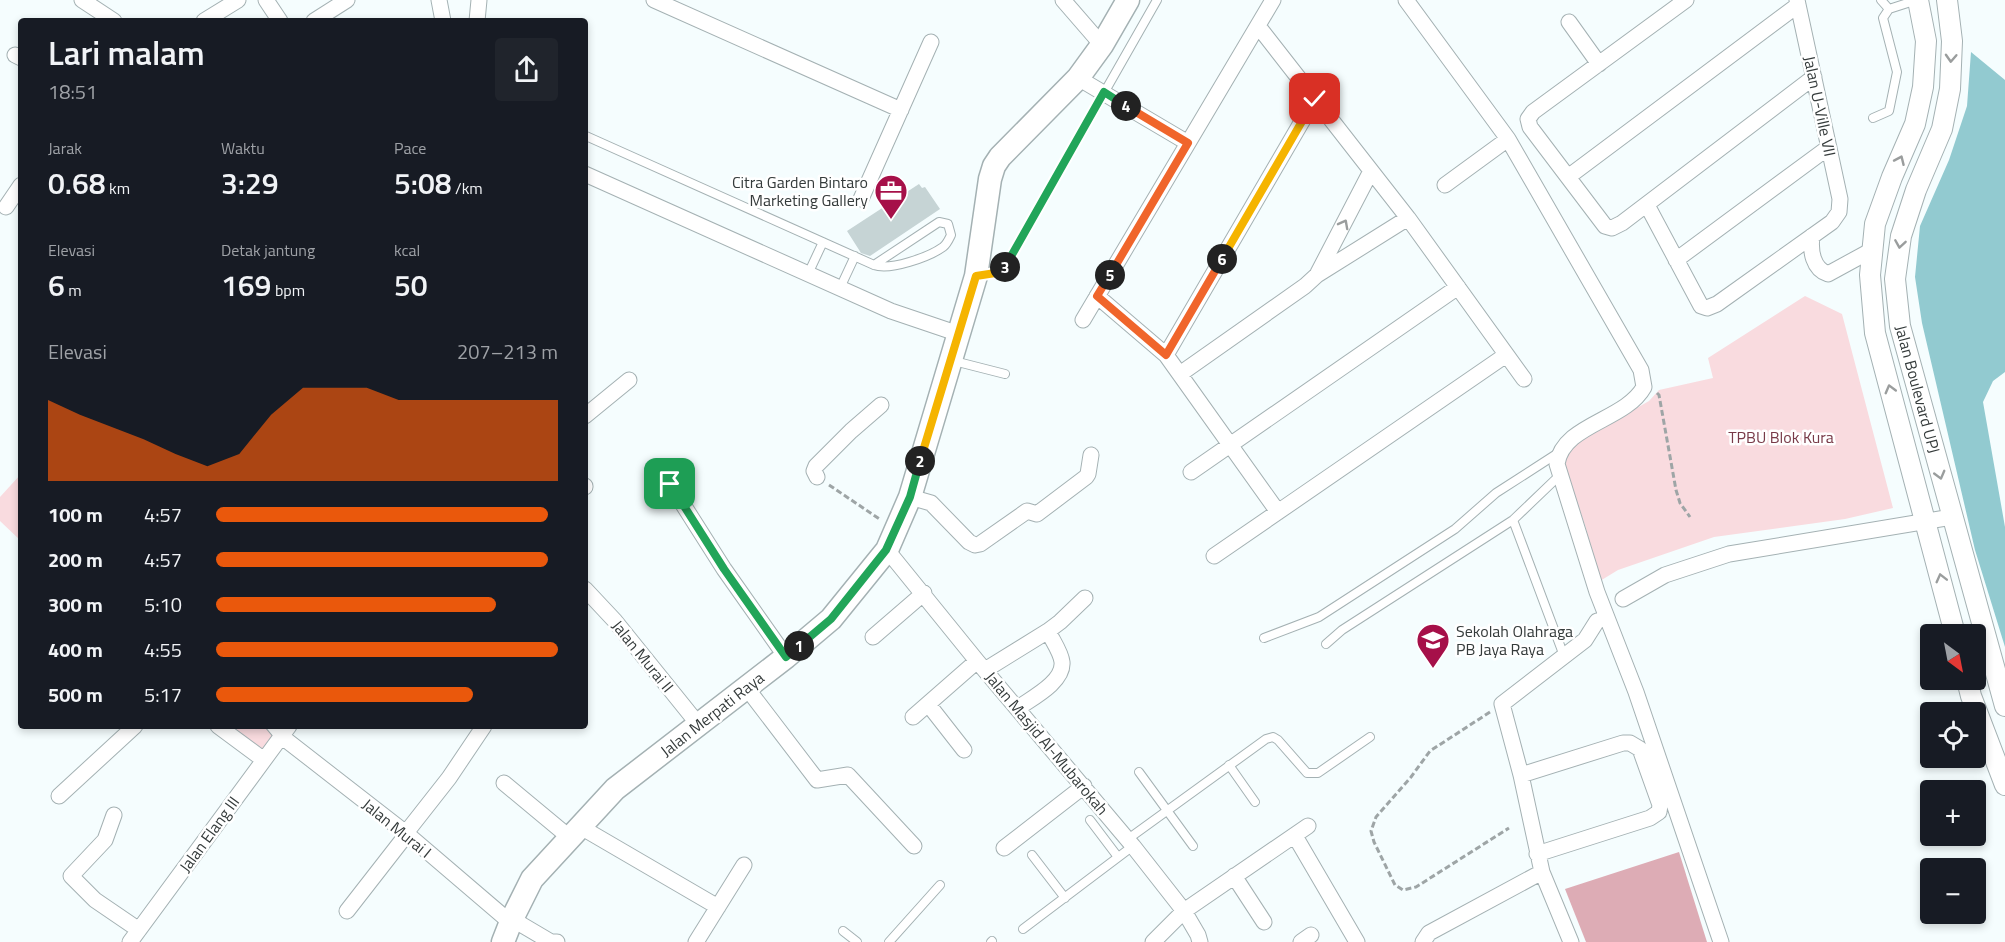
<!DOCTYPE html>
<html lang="id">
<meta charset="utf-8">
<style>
body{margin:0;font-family:"Titillium Web",sans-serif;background:#20242c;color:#f1f3f6;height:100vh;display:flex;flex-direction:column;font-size:22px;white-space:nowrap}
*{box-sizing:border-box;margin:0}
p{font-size:20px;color:#9ea1a6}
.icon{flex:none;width:33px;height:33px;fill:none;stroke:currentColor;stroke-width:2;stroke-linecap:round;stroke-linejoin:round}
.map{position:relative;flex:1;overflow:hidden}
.drawer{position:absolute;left:18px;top:18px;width:570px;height:711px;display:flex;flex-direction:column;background:#171b24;border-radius:6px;box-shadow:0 3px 9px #0003}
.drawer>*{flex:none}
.needle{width:39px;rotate:148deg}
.controls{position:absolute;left:1920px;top:624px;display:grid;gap:12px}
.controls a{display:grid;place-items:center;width:66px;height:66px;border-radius:6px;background:#171b24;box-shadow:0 3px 9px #0003;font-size:30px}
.pin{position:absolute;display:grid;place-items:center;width:51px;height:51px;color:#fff;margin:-26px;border-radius:12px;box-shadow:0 3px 9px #0006}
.km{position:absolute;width:30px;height:30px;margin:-15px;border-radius:50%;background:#222;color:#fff;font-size:16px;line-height:30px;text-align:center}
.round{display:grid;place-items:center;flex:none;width:63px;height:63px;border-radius:6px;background:#20242c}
.headline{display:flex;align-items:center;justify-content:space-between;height:102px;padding:0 30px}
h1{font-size:33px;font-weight:600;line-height:45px}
.stats{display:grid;grid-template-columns:repeat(3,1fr);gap:9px;height:102px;padding:6px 30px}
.stats div{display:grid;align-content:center}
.stats b{font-size:30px;font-weight:600}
.stats small{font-size:16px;font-weight:400}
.stats p{font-size:16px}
.chart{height:168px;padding:12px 30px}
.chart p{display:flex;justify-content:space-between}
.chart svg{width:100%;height:108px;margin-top:6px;fill:#ea580c;opacity:.7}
ul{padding:0 30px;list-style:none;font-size:20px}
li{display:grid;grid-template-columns:96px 72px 1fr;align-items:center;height:45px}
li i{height:15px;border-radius:8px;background:#ea580c}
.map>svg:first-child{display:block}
.green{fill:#f9dbdf}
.forest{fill:#ddacb5}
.water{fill:#92cad0}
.building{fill:#c6d4d5}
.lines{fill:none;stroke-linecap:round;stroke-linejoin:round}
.service-casing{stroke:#a4b1b3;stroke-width:10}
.minor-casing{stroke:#a4b1b3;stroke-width:17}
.tertiary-casing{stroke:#a4b1b3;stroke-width:22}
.secondary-casing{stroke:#a4b1b3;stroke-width:25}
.path{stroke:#9ea5a6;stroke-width:3;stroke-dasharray:6 3;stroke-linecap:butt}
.service{stroke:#fff;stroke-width:8}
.minor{stroke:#fff;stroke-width:15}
.tertiary{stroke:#fff;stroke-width:20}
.secondary{stroke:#fff;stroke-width:22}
.oneway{stroke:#9a9d9d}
.split-1-casing{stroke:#fff;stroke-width:12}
.split-2-casing{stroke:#fff;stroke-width:12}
.split-3-casing{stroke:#fff;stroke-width:12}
.split-4-casing{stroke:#fff;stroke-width:12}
.split-5-casing{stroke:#fff;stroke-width:12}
.split-6-casing{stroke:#fff;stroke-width:12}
.split-7-casing{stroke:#fff;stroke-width:12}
.split-1{stroke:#22a559;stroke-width:8}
.split-2{stroke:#22a559;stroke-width:8}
.split-3{stroke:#f5b400;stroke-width:8}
.split-4{stroke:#22a559;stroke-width:8}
.split-5{stroke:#f0652b;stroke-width:8}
.split-6{stroke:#f0652b;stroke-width:8}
.split-7{stroke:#f5b400;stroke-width:8}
.labels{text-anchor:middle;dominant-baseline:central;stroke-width:5;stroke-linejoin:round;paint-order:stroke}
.street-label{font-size:16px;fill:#353b3b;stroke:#fff}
.poi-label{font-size:16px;fill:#353b3b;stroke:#fff;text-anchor:end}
.park-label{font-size:16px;fill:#783a48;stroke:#fff}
</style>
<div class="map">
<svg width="2005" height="942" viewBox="0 0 2005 942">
<rect width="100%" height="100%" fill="#f5fdfe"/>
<path class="green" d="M1805 296 1842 314 1893 508 1845 519 1714 537 1618 570 1600 581 1585 525 1566 471 1565 457 1579 441 1649 401 1659 390 1713 378 1708 358Z
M21 474V541L0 521V497Z
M210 726H287L263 756 220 729Z"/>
<path class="forest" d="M1679 852 1707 942H1586L1565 889Z"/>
<path class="water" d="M1971 52 2005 80V372L1993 381 1983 402 2005 527V647L1975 550 1922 323 1915 277 1920 226 1949 160 1967 106Z"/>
<path class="building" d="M919 184 922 188 925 187 940 209 870 256 861 253 847 231Z"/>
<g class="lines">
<defs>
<path id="service" d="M1881 0 1889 9
M1873 118 1889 111 1897 72 1883 18 1889 9 1917 0
M585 136H586L874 265C890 271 929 257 943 247 947 244 949 239 951 235L948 224 939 222 874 265
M808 274 823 242
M979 276 1002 272 1157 0
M840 288 855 256
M954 361 1005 374
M1513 520 1564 656
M1264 638 1319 617 1455 529 1496 493 1558 453
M1326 644 1342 630 1513 520 1560 475
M270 726 280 738
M1229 765 1255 802
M1139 772 1193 846
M1090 820 1118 857
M1128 839 1266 739 1273 737 1278 740 1307 773H1318L1370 737
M1032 855 1065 898
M1023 929 1133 846
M843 931 857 942
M889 942 940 885
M991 942 992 941"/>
<path id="minor" d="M82 0 114 21
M266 0 280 21
M439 0 443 21
M654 0 901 110
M1063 0 1102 45
M1406 0 1508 139 1641 370 1644 387C1625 421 1563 424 1557 464L1597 592 1636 692 1721 942
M1686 0 1533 112 1528 119 1530 127 1605 226 1612 228 1622 223 1814 77
M204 21 238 0
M314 21 347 0
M477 21 479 0
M1569 22 1599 64
M1258 26 1408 218 1524 379
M15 55 21 58
M1078 78 1188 143
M585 174 891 311 959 334
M1568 177 1798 5
M1445 185 1508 139
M861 199 931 42
M1647 205 1701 306 1707 308 1717 304 1832 222 1839 212 1840 199 1797 0
M6 207 21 185
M1812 236C1810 251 1813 269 1828 274L1872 250
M1676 260 1829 147
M1318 273 1371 171
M1097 296 1166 355 1278 512
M1083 320 1273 0
M1166 355 1315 99
M1180 374 1305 286 1317 275 1408 218
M585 416 629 380
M1191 472 1458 287
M817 477 814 471 816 466 851 431 881 405
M670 484 724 569 786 657
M585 486V487
M910 497 931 503 969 542 975 545 980 544 1027 511 1037 514 1086 477 1088 474 1091 455
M887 550 977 661 1133 846 1184 911 1198 935 1200 942
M1214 556 1506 355
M585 589 615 621 698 724
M1623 599 1665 575 1729 554 1952 517
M873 637 924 593
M985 670 1048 631
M746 687 817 780 848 775 914 846
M928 704 964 750
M1018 708C1032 698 1064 682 1062 662 1061 652 1052 640 1048 631L1060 622 1085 598
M913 717 977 661
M218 726 264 760
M281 736 407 834 510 922
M1521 775 1623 743H1630L1640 749 1660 805 1659 812 1650 818 1537 854
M504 783 569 837
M59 796 135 726
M114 815 105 840 71 876 95 900 139 930
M579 826 718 907
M405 834 449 778 484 726
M1295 836 1357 942
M1004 848 1084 786
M1234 876 1264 922
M347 911 407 834
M512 919 551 942H557
M130 942 289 726
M696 942 744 865
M1153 942 1184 911 1308 826
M1301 942 1311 935
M1423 942 1429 933 1542 872
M1571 942 1542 872 1521 775 1502 704 1585 640 1597 621"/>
<path id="tertiary" d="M1918 0 1926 41 1923 87 1915 124 1892 177 1875 224 1870 275 1875 333 1955 634
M1947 0 1952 41 1950 89 1942 129 1916 190 1901 236 1895 279 1900 326 2005 706
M1967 680 1971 696 2005 785"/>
<path id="secondary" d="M503 942 512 919 532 879 615 789 786 657 831 619 887 550 910 497 976 276 990 179 994 166 1000 157 1078 78 1102 45 1128 0"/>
</defs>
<use href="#service" class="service-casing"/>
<use href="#minor" class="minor-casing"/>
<use href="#tertiary" class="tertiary-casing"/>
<use href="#secondary" class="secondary-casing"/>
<path class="path" d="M1657 393 1659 395 1676 490 1680 503 1690 517
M829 485 881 520
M1490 712 1430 751 1411 777 1376 817 1371 831 1374 842 1395 885 1403 890 1416 887 1509 828"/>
<use href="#service" class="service"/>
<use href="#minor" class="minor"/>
<use href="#tertiary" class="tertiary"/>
<use href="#secondary" class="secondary"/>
</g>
<defs><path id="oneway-chevron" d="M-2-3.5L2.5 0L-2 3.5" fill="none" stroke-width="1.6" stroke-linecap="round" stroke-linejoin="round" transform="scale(1.5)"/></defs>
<g class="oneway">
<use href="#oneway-chevron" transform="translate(1951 58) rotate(93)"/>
<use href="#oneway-chevron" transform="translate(1900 160) rotate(-66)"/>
<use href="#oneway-chevron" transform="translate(1344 224) rotate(-62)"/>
<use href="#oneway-chevron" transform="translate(1900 244) rotate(99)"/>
<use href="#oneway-chevron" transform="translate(1890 389) rotate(-105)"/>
<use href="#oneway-chevron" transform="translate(1940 475) rotate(75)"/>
<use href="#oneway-chevron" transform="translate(1941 578) rotate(-104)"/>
</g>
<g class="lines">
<defs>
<path id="split-1" d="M670 484 724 569 786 657 799 646"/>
<path id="split-2" d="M799 646 831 619 886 550 910 497 920 461"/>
<path id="split-3" d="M920 461 976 276 1002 272 1005 267"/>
<path id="split-4" d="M1005 267 1104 92 1126 106"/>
<path id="split-5" d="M1110 275 1188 143 1126 106"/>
<path id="split-6" d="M1110 275 1097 296 1166 355 1222 259"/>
<path id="split-7" d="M1222 259 1315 99"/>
</defs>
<use href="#split-1" class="split-1-casing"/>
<use href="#split-2" class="split-2-casing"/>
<use href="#split-3" class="split-3-casing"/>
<use href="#split-4" class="split-4-casing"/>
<use href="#split-5" class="split-5-casing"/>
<use href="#split-6" class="split-6-casing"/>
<use href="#split-7" class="split-7-casing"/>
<use href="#split-1" class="split-1"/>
<use href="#split-2" class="split-2"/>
<use href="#split-3" class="split-3"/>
<use href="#split-4" class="split-4"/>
<use href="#split-5" class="split-5"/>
<use href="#split-6" class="split-6"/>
<use href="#split-7" class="split-7"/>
</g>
<defs>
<symbol id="office-pin" viewBox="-11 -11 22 30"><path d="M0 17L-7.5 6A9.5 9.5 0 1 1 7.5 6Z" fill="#a61049" stroke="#fff"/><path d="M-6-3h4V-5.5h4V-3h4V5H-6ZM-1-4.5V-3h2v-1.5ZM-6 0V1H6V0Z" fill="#fff"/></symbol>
<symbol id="school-pin" viewBox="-11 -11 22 30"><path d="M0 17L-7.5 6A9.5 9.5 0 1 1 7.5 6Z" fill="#a61049" stroke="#fff"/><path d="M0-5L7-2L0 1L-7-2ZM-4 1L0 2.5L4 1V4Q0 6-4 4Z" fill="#fff"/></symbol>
</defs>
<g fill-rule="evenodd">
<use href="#office-pin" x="872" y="172" width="38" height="52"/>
<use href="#school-pin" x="1414" y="621" width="38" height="52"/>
</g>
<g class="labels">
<g class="street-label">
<text transform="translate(1820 106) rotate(78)">Jalan U-Ville VII</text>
<text transform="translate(1918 389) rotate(75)">Jalan Boulevard UPJ</text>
<text transform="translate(643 656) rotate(51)">Jalan Murai II</text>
<text transform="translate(712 714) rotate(-38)">Jalan Merpati Raya</text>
<text transform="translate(1047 743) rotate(50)">Jalan Masjid Al-Mubarokah</text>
<text transform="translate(397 828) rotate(39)">Jalan Murai I</text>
<text transform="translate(209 834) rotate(-54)">Jalan Elang III</text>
</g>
<g class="poi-label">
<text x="868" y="182">Citra Garden Bintaro<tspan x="868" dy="18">Marketing Gallery</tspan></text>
<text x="1456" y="631" text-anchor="start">Sekolah Olahraga<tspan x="1456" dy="18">PB Jaya Raya</tspan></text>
</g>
<g class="park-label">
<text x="1781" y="437">TPBU Blok Kura</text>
</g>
</g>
</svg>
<div class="controls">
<a><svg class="needle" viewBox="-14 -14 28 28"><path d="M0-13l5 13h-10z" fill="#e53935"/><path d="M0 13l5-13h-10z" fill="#9ea1a6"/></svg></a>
<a><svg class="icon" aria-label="locate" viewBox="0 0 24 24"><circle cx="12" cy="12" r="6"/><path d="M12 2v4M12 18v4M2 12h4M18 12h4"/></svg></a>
<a>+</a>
<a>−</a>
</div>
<div class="pin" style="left:670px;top:484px;background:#1e9e55"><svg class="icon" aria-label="arrive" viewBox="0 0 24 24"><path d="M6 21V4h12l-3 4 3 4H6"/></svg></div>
<div class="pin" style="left:1315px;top:99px;background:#d93025"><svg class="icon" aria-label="check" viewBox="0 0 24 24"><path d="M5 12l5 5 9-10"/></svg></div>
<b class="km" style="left:799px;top:646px">1</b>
<b class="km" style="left:920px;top:461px">2</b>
<b class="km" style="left:1005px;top:267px">3</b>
<b class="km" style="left:1126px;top:106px">4</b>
<b class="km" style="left:1110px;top:275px">5</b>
<b class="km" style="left:1222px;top:259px">6</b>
<section class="drawer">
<div class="headline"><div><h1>Lari malam</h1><p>18:51</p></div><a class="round"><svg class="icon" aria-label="share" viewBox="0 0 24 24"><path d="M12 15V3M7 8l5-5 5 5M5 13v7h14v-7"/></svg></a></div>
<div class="stats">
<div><p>Jarak</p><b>0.68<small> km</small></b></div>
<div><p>Waktu</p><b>3:29</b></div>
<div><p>Pace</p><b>5:08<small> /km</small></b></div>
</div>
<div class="stats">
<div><p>Elevasi</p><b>6<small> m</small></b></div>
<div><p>Detak jantung</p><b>169<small> bpm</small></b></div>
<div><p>kcal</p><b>50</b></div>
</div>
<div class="chart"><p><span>Elevasi</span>207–213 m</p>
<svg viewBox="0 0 160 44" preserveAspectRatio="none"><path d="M0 44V11L10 17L20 22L30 27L40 33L50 38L60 33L70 17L80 6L90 6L100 6L110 11L120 11L130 11L140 11L150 11L160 11V44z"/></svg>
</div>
<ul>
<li><b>100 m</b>4:57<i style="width:97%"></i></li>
<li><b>200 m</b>4:57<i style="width:97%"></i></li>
<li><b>300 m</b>5:10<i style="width:82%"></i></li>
<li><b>400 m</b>4:55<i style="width:100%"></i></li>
<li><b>500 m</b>5:17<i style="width:75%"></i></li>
</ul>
</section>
</div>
